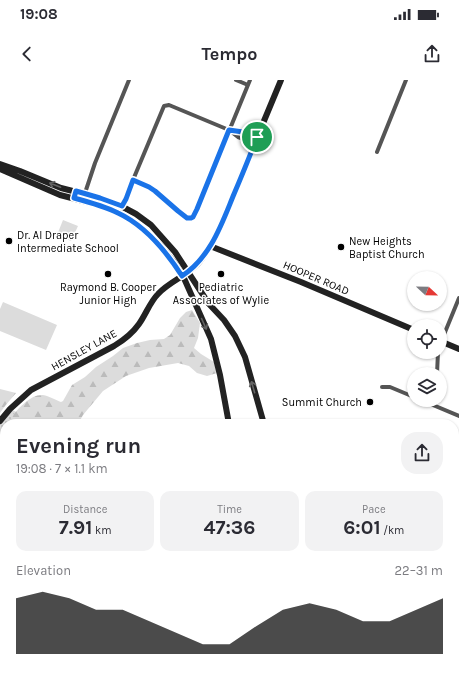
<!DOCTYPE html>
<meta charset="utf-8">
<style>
body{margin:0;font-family:Karla,sans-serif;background:#f2f2f3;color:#2b2b33;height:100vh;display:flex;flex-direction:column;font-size:15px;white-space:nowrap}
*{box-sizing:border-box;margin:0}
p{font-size:13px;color:#7c7c81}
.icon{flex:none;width:22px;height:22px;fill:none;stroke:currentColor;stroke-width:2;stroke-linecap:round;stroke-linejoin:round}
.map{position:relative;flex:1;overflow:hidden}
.panel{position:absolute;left:0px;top:339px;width:459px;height:256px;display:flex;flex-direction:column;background:#fff;border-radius:16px 16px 0 0;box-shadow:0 1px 3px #0004}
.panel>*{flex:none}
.needle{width:26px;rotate:112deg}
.controls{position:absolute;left:407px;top:191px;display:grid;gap:8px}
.controls a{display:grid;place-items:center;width:40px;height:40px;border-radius:50%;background:#fff;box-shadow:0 1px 3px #0004;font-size:20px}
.pin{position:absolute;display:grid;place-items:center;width:34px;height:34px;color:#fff;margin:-17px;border:2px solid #fff;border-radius:50%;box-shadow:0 1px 4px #0007}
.round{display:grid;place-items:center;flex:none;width:42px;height:42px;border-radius:16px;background:#f2f2f3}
.head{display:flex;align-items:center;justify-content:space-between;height:68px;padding:0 16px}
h1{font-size:22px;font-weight:700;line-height:30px}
.figures{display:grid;grid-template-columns:repeat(3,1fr);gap:6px;height:68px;padding:4px 16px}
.figures div{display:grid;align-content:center;border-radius:10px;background:#f2f2f3;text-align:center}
.figures b{font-size:20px;font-weight:700}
.figures small{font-size:11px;font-weight:400}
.figures p{font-size:11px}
.chart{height:112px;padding:8px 16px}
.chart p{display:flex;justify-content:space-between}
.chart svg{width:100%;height:72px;margin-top:4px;fill:#000;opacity:.7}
.status{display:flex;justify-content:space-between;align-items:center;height:28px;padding:0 20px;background:#fff;direction:ltr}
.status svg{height:11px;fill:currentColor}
header{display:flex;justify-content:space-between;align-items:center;height:52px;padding:0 16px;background:#fff;font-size:18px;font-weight:700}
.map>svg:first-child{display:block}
.grass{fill:url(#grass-dots)}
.forest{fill:url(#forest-firs)}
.garden{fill:#dcdcdc}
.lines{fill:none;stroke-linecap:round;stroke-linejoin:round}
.street{stroke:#555;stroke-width:4}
.secondary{stroke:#222;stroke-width:6}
.oneway{stroke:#646464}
.route-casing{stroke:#fff;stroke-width:8}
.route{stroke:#1a73e8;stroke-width:5}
.poi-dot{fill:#000;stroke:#fff;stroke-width:1.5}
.labels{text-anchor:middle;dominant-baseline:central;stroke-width:3;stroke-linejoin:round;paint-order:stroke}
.poi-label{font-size:11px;fill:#000;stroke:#fff;text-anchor:start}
.street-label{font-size:11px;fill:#000;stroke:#fff}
</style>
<div class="status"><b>19:08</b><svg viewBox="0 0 49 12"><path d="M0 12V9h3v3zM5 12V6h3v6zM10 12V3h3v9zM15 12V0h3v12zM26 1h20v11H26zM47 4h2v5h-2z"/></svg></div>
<header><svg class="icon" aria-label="back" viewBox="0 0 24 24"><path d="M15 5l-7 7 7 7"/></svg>Tempo<svg class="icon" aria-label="share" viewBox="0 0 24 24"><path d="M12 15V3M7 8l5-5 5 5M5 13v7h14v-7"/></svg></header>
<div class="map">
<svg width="459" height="595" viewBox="0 0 459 595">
<defs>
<pattern id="grass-dots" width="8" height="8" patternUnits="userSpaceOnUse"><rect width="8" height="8" fill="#dcdcdc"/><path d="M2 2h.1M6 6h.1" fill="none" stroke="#bbb" stroke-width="1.8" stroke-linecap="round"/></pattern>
<pattern id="forest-firs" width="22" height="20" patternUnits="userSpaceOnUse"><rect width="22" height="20" fill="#dcdcdc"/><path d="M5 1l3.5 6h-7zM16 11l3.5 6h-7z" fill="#bbb"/></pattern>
</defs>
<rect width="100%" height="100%" fill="#fff"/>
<path class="grass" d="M10 329 43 344H5V590H164L162 595H0V341Z"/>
<path class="forest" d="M192 230 200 243 198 258 194 268 201 274 214 282 217 293 207 296 197 293 189 286 178 283 149 288 126 296 103 311 83 335 78 344H11L13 338 12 336C20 327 31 314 43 315 49 316 56 320 61 322L63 321 72 305 85 297 96 287 113 276 123 268 137 263 150 260 164 259 170 255 180 238 186 232Z
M0 309 16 313 5 326 0 333Z"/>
<path class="garden" d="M63 140 78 146 71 161 57 155Z
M3 222 57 245 46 270 0 251V229Z
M57 590H101L99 595H59Z
M118 590H149L154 591 153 595H116Z"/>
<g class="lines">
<path class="street" d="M236 0 248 5
M255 63 238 57 229 50 243 52 257 57
M377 72 406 0
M133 100C143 104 152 107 159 114 169 122 177 134 189 139L193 137 197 129 250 0
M85 113 95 83 129 0
M121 126 125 119 164 26 169 25 229 50
M441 262 459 218
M437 294 438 272
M382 307H390L414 317
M421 320 459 336
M0 486 5 489"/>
<path class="secondary" d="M0 84 20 91 61 108 100 118 121 126 136 134 151 145 175 172 209 224 224 240 235 256 245 277 264 344
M0 89 60 115 91 123 118 132 129 139 149 154 160 165 173 181 183 196 211 259 220 295 229 344
M210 166 301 202 414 250
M440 261 459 269
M0 341 10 329 31 310 114 266C124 260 132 254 139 244 146 234 150 222 158 214 171 200 190 195 201 180 218 156 228 128 239 101 253 67 267 34 281 0
M454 548 459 552
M454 560 459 563"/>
</g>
<defs><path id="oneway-shaft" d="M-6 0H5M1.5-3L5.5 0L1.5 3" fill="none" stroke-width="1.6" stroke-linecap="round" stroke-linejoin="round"/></defs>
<g class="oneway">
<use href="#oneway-shaft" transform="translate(55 105) rotate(-159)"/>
<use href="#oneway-shaft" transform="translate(204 244) rotate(66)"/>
<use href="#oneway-shaft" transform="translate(253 307) rotate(-106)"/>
</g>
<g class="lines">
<defs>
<path id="route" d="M229 50 243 52 257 57C250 76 242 95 234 114 222 143 211 177 182 196 166 171 146 146 118 133 104 126 89 122 74 118L76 111 100 118 122 126 126 119 133 100 149 107 155 111 178 131 187 138H191L193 137 197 129Z"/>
</defs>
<use href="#route" class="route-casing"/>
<use href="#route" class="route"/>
</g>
<g class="poi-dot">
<circle cx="9" cy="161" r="4"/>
<circle cx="341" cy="167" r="4"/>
<circle cx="108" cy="194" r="4"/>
<circle cx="221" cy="194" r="4"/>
<circle cx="370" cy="322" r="4"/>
</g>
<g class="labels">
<g class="poi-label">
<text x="17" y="155">Dr. Al Draper<tspan x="17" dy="13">Intermediate School</tspan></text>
<text x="349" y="161">New Heights<tspan x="349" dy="13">Baptist Church</tspan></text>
<text x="108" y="207" text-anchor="middle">Raymond B. Cooper<tspan x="108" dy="13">Junior High</tspan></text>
<text x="221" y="207" text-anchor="middle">Pediatric<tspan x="221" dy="13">Associates of Wylie</tspan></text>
<text x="362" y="322" text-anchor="end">Summit Church</text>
</g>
<g class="street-label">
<text transform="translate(316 198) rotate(23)">HOOPER ROAD</text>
<text transform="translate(84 270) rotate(-29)">HENSLEY LANE</text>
</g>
</g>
</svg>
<div class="controls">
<a><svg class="needle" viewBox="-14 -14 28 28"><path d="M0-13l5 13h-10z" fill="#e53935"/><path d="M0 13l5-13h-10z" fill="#7c7c81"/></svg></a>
<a><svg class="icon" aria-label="locate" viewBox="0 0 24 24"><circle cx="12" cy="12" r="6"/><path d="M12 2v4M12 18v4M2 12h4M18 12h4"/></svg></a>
<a><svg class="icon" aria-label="layers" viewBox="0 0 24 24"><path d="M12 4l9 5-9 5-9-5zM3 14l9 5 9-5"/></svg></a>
</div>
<div class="pin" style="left:257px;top:57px;background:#1e9e55"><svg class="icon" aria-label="arrive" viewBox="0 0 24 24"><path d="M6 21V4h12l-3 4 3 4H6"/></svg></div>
<section class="panel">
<div class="head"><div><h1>Evening run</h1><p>19:08 · 7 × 1.1 km</p></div><a class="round"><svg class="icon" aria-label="share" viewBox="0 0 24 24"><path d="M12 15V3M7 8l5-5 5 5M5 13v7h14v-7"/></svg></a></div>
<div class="figures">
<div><p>Distance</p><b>7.91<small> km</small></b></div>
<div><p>Time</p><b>47:36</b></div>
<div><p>Pace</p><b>6:01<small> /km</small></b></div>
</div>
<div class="chart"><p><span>Elevation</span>22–31 m</p>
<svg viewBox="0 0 160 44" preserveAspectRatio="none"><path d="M0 44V10L10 6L20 10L30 17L40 17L50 24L60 31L70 38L80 38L90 27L100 17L110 13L120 17L130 24L140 24L150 17L160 10V44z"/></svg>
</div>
</section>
</div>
